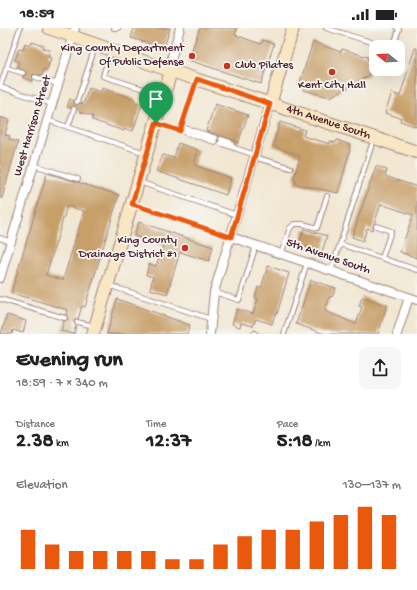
<!DOCTYPE html>
<meta charset="utf-8">
<style>
body{margin:0;font-family:"Gochi Hand",sans-serif;background:#f6f6f6;color:#222;height:100vh;display:flex;flex-direction:column;font-size:15px;white-space:nowrap}
*{box-sizing:border-box;margin:0}
p{font-size:13px;color:#767676}
.icon{flex:none;width:22px;height:22px;fill:none;stroke:currentColor;stroke-width:2;stroke-linecap:round;stroke-linejoin:round}
.map{position:relative;height:306px;overflow:hidden}
.side{display:flex;flex-direction:column;background:#fff;flex:1}
.side>*{flex:none}
.needle{width:26px;rotate:288deg}
.buttons{position:absolute;left:369px;top:12px;display:grid;gap:8px}
.buttons a{display:grid;place-items:center;width:36px;height:36px;border-radius:8px;background:#fff;box-shadow:0 4px 16px #0002;font-size:20px}
.pin{position:absolute;display:grid;place-items:center;width:34px;height:34px;color:#fff;margin:-41px -17px;border-radius:50% 50% 50% 0;rotate:-45deg;box-shadow:0 0 4px #0007}
.pin .icon{rotate:45deg}
.round{display:grid;place-items:center;flex:none;width:42px;height:42px;border-radius:8px;background:#f6f6f6}
.head{display:flex;align-items:center;justify-content:space-between;height:68px;padding:0 16px}
h1{font-size:22px;font-weight:700;line-height:30px}
.stats{display:grid;grid-template-columns:repeat(3,1fr);gap:6px;height:68px;padding:4px 16px}
.stats div{display:grid;align-content:center}
.stats b{font-size:20px;font-weight:700}
.stats small{font-size:11px;font-weight:400}
.stats p{font-size:11px}
.chart{height:112px;padding:8px 16px}
.chart p{display:flex;justify-content:space-between}
.chart svg{width:100%;height:72px;margin-top:4px;stroke:#ea580c;stroke-width:6}
.status{display:flex;justify-content:space-between;align-items:center;height:28px;padding:0 20px;background:#fff;direction:ltr}
.status svg{height:11px;fill:currentColor}
.map>svg:first-child{display:block}
.building{fill:#c79f69;fill-rule:evenodd}
.lines{fill:none;stroke-linecap:round;stroke-linejoin:round}
.lane-casing{stroke:#9e837e;stroke-width:6}
.street-casing{stroke:#9e837e;stroke-width:10}
.secondary-casing{stroke:#9e837e;stroke-width:14}
.lane{stroke:#fff;stroke-width:4}
.street{stroke:#fff;stroke-width:8}
.secondary{stroke:#f9e7c3;stroke-width:12}
.route-casing{stroke:#fff;stroke-width:8}
.route{stroke:#ea580c;stroke-width:5}
.poi-dot{fill:#c8321e;stroke:#f6f6f2;stroke-width:1.5}
.labels{text-anchor:middle;dominant-baseline:central;stroke-width:3.5;stroke-linejoin:round;paint-order:stroke}
.poi-label{font-size:12px;fill:#4a1f2b;stroke:#f6f6f2;text-anchor:end}
.street-label{font-size:12px;fill:#4a1f2b;stroke:#f6f6f2}
</style>
<div class="status"><b>18:59</b><svg viewBox="0 0 49 12"><path d="M0 12V9h3v3zM5 12V6h3v6zM10 12V3h3v9zM15 12V0h3v12zM26 1h20v11H26zM47 4h2v5h-2z"/></svg></div>
<div class="map">
<svg width="417" height="306" viewBox="0 0 417 306">
<rect width="100%" height="100%" fill="#f6f6f2"/>
<filter id="ink" filterUnits="userSpaceOnUse"><feTurbulence type="fractalNoise" baseFrequency=".025" numOctaves="2"/><feDisplacementMap in="SourceGraphic" scale="8" xChannelSelector="R" yChannelSelector="G"/><feConvolveMatrix kernelMatrix="1 2 1 2 8 2 1 2 1" color-interpolation-filters="sRGB"/></filter>
<filter id="wash" filterUnits="userSpaceOnUse"><feTurbulence type="fractalNoise" baseFrequency=".012" numOctaves="4" result="noise"/><feDisplacementMap in="SourceGraphic" scale="16" xChannelSelector="R" yChannelSelector="G"/><feGaussianBlur stdDeviation="0.9" result="paint"/><feColorMatrix in="noise" values="0 0 0 0 0 0 0 0 0 0 0 0 0 0 0 0 0 1.4 0 .05"/><feComposite in="paint" operator="in"/></filter>
<g filter="url(#wash)">
<rect width="100%" height="100%" fill="#f1e7d2"/>
<g id="blocks">
<path class="building" d="M134 0H170L164 20 131 10Z
M200 0H237L235 7 261 16 263 12 274 16 261 56 188 32Z
M32 14 44 18 43 20 50 22 48 29 51 30 47 42 44 41 42 47H32L33 53 22 49 26 47V44L17 39 19 34 15 32 19 21 23 22 25 15 31 17Z
M313 14 341 24 342 21 368 29 367 32 373 34 368 48 330 69 303 62 304 58 299 57Z
M415 20H417V99L400 93 401 90 385 85 392 65 400 68Z
M89 60 101 64 102 60 135 71 134 74 142 76 133 103 125 101 124 103 92 92 93 88 80 84 75 78 71 80 67 79 70 71 74 73 76 77 80 75 83 76Z
M215 76 248 87 238 115 231 111 206 103Z
M0 89 9 92 5 107 10 108 9 111 18 114 2 170H0Z
M280 94 305 102 303 108 330 116V113L336 115 337 112 350 117 349 122H350L338 165 295 156 296 151 294 150 300 128 273 118Z
M178 115 198 122 194 137 231 150 226 167 156 143 163 127 174 130Z
M376 138 387 142 385 148 417 159V230L400 224 413 187 381 176 372 202 367 200 363 213 352 209Z
M47 145 119 167 85 279 82 278 78 291 74 293 76 297 74 306 61 303 64 293 68 291 66 287 68 282 11 265ZM67 178 84 183 63 252 46 247Z
M139 194 213 219 209 233 180 224 167 266 150 261 153 249 146 247 149 236 156 238 163 218 134 208Z
M304 201 327 208 322 224 299 216Z
M268 238 289 245 277 286H275L272 296 256 291 253 298 241 295 240 299 232 296 237 281 253 286 258 271 255 270 258 259 261 260Z
M311 252 336 260 332 269 330 268 325 283 356 296 362 279 359 278 362 269 387 277 378 306H325L296 296Z
M117 271 190 297 187 306H107Z
M7 287 26 293 23 305 13 302 12 306H1Z"/>
</g>
</g>
<g filter="url(#ink)">
<use href="#blocks" fill-opacity="0" stroke="#9e837e" stroke-width="1"/>
<g class="lines">
<defs>
<path id="lane" d="M114 0H118
M326 0 387 19
M388 19 394 17 399 1 397 0
M111 22 103 48 162 67
M7 40 23 45
M35 49 58 56
M0 59 20 0
M0 59 52 76
M77 74 95 19
M47 92 145 125
M156 95 180 103 196 53
M68 99 74 81
M182 99 216 110
M180 103 215 114
M221 111 230 114 234 120
M220 115 255 127
M254 129 291 140
M34 137 78 151
M139 154 237 187
M133 177 231 209
M376 198 391 203 382 230
M0 210 11 214
M340 216 374 110
M281 226 290 200 294 196H303L317 200 327 168
M331 243 340 216 417 242
M108 257 211 291
M214 264 239 272 256 217
M0 271 65 290
M77 294 94 298
M254 306 255 305
M284 306 307 235"/>
<path id="street" d="M171 43 172 28 180 0
M231 209 417 272
M0 250 75 0
M210 306 214 264 270 76
M397 306 409 269"/>
<g id="secondary">
<path id="s1" d="M49 0 171 43 417 124"/>
<path d="M270 76 293 0"/>
<path d="M93 306 171 43"/>
</g>
</defs>
<use href="#lane" class="lane-casing"/>
<use href="#street" class="street-casing"/>
<use href="#secondary" class="secondary-casing"/>
<use href="#lane" class="lane"/>
<use href="#street" class="street"/>
<use href="#secondary" class="secondary"/>
</g>
</g>
<g class="lines" filter="url(#ink)">
<defs>
<path id="route" d="M197 51 270 76 231 209 132 176 156 95 180 103Z"/>
</defs>
<use href="#route" class="route-casing"/>
<use href="#route" class="route"/>
</g>
<g class="poi-dot">
<circle cx="192" cy="28" r="4"/>
<circle cx="227" cy="38" r="4"/>
<circle cx="332" cy="44" r="4"/>
<circle cx="185" cy="220" r="4"/>
</g>
<g class="labels">
<g class="poi-label">
<text x="184" y="21">King County Department<tspan x="184" dy="14">Of Public Defense</tspan></text>
<text x="235" y="38" text-anchor="start">Club Pilates</text>
<text x="332" y="58" text-anchor="middle">Kent City Hall</text>
<text x="177" y="213">King County<tspan x="177" dy="14">Drainage District #1</tspan></text>
</g>
<g class="street-label">
<text stroke="none"><textPath href="#s1" startOffset="295">4th Avenue South</textPath></text>
<text transform="translate(33 98) rotate(-73)">West Harrison Street</text>
<text transform="translate(328 229) rotate(19)">5th Avenue South</text>
</g>
</g>
</svg>
<div class="buttons">
<a><svg class="needle" viewBox="-14 -14 28 28"><path d="M0-13l5 13h-10z" fill="#e53935"/><path d="M0 13l5-13h-10z" fill="#767676"/></svg></a>
</div>
<div class="pin" style="left:156px;top:95px;background:#1e9e55"><svg class="icon" aria-label="arrive" viewBox="0 0 24 24"><path d="M6 21V4h12l-3 4 3 4H6"/></svg></div>
</div>
<section class="side">
<div class="head"><div><h1>Evening run</h1><p>18:59 · 7 × 340 m</p></div><a class="round"><svg class="icon" aria-label="share" viewBox="0 0 24 24"><path d="M12 15V3M7 8l5-5 5 5M5 13v7h14v-7"/></svg></a></div>
<div class="stats">
<div><p>Distance</p><b>2.38<small> km</small></b></div>
<div><p>Time</p><b>12:37</b></div>
<div><p>Pace</p><b>5:18<small> /km</small></b></div>
</div>
<div class="chart"><p><span>Elevation</span>130–137 m</p>
<svg viewBox="0 0 160 44" preserveAspectRatio="none"><path d="M5 44V20M15 44V29M25 44V33M35 44V33M45 44V33M55 44V33M65 44V38M75 44V38M85 44V29M95 44V24M105 44V20M115 44V20M125 44V15M135 44V11M145 44V6M155 44V11"/></svg>
</div>
</section>
